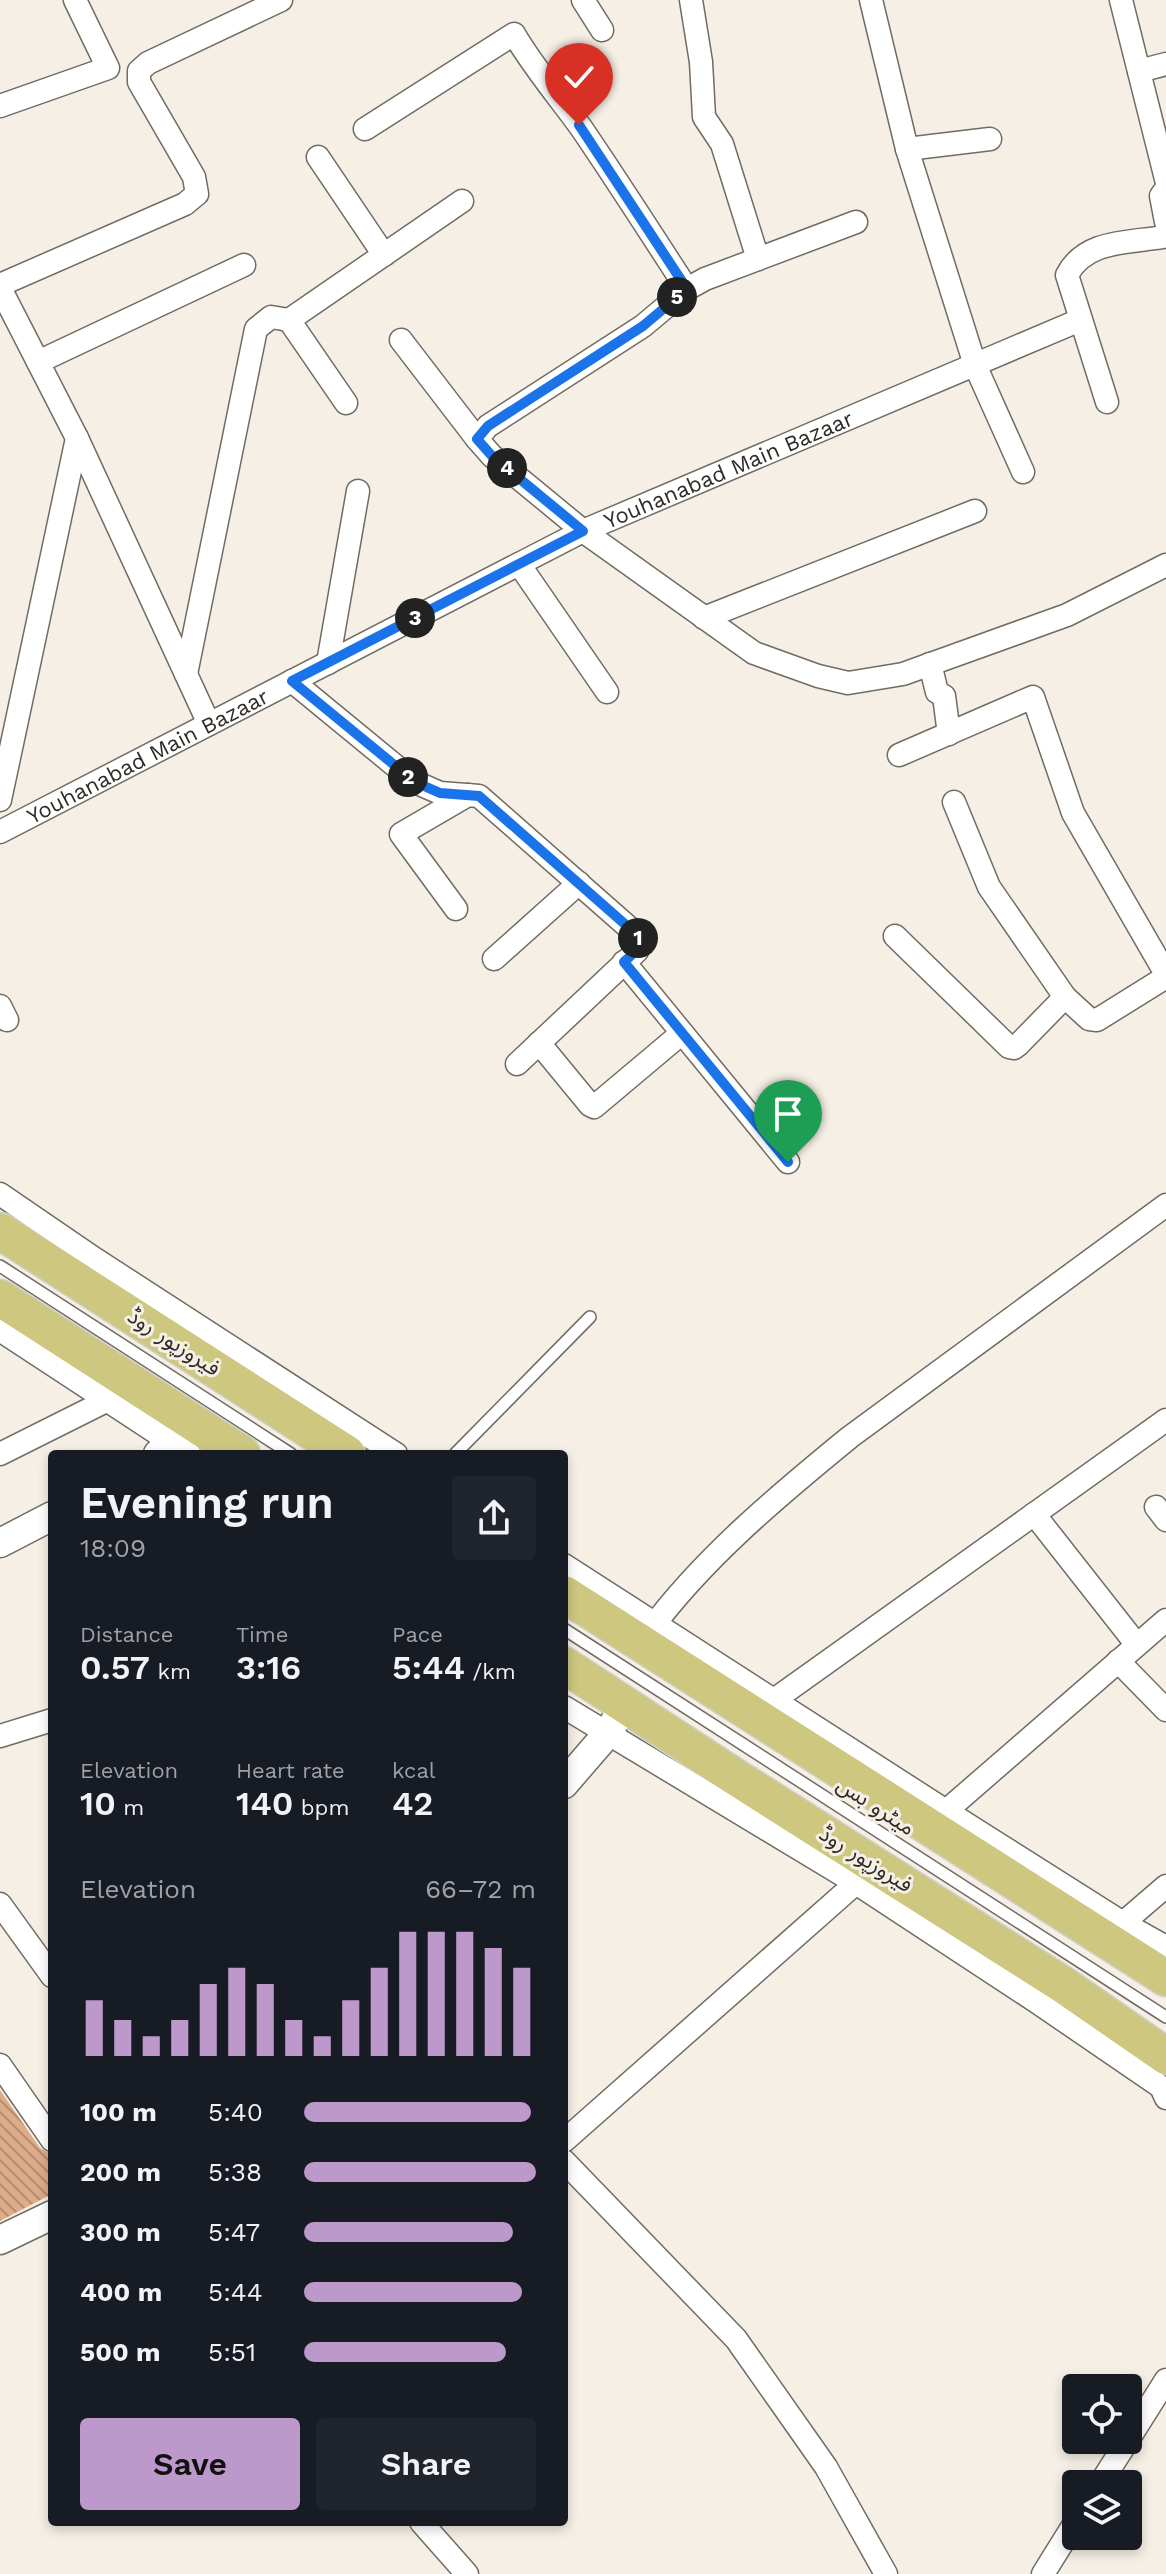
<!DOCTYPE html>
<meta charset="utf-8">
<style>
body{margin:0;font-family:"Work Sans","Noto Sans Arabic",sans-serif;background:#20242c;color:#f1f3f6;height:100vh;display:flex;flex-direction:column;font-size:30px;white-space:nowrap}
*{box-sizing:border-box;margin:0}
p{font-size:26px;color:#9ea1a6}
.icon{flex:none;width:44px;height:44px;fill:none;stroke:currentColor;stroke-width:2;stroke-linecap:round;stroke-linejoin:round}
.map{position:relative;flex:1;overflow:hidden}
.sheet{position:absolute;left:48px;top:1450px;width:520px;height:1076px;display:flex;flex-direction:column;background:#171b24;border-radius:8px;box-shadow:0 4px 12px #0003}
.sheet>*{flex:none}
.buttons{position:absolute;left:1062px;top:2374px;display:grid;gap:16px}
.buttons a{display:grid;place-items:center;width:80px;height:80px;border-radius:8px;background:#171b24;box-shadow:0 4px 12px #0003;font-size:40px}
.pin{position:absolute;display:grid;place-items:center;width:68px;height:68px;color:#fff;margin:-82px -34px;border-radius:50% 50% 50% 0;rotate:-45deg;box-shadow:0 0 8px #0007}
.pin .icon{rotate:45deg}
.km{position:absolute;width:40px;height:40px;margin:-20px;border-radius:50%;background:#222;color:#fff;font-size:22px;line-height:40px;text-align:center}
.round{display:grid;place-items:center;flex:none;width:84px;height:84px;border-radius:8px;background:#20242c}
.overview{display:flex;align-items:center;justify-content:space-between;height:136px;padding:0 32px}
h1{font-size:44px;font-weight:600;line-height:60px}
.metrics{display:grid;grid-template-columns:repeat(3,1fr);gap:12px;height:136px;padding:8px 32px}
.metrics div{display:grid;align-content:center}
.metrics b{font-size:34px;font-weight:600}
.metrics small{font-size:22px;font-weight:400}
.metrics p{font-size:22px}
.chart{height:224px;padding:16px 32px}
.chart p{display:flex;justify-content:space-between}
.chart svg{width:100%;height:144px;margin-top:8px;stroke:#bd98cb;stroke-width:6}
.cta{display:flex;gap:16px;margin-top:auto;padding:16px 32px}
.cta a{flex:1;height:92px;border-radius:8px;background:#bd98cb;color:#111;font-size:32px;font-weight:600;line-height:92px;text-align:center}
.cta a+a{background:#20242c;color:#f1f3f6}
ul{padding:0 32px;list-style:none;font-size:26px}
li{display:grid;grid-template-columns:128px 96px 1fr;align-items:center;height:60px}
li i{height:20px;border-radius:10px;background:#bd98cb}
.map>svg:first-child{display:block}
.building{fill:url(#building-back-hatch)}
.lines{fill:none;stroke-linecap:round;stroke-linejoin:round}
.service-casing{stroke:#716c63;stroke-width:14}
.minor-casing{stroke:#716c63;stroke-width:25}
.tertiary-casing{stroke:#716c63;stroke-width:31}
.primary-casing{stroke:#d1d1d0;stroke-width:39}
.service{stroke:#fff;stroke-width:11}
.minor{stroke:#fff;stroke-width:22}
.tertiary{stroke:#fff;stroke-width:28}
.primary{stroke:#cdc780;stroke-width:36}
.route-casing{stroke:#fff;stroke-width:16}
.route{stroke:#1a73e8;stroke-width:10}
.labels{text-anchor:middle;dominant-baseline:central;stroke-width:6;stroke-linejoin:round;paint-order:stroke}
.street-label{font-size:22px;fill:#2f2c28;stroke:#f6efe5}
</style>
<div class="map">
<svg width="1166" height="2574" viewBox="0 0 1166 2574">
<defs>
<pattern id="building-back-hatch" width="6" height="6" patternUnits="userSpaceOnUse" patternTransform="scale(2)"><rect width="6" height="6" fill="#ddac89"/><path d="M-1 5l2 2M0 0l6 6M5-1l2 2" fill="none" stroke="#b48c70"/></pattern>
</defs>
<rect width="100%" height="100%" fill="#f6efe5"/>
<path class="building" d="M0 2090 40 2148 52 2155V2194L0 2221Z"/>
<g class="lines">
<defs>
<path id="service" d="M0 1266 291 1454
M455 1454 590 1317
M564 1629 1166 2017"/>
<g id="minor">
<path d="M583 0 602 30"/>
<path d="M691 0 701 62 704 117 722 144 758 259"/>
<path d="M871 0 907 149"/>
<path d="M1121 0 1166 179"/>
<path d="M1139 71 1166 64"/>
<path d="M0 106 108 68 75 0"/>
<path d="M365 129 514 34C534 68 559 97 582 129 618 182 652 235 687 289"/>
<path d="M990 139 907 149 975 365 1023 472"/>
<path d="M318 157 384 255"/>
<path d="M1166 189 1161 196 1166 222"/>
<path d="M856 222 705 279 687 289 643 326 488 426 477 439 492 456 583 531 754 653 818 676 848 683 903 674 1067 615 1166 565"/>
<path d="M0 285 185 204 197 194 194 177 139 82V71L148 63 281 0"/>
<path d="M0 288 77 438 209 724"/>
<path d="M289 320 346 403"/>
<path d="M401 340 477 439"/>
<path d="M38 362 244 265"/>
<path d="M1107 402 1067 275C1085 240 1127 243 1163 237L1166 232"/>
<path d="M519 564 607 692"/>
<path d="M704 618 975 511"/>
<path d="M328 663 358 491"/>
<path d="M930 664 937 692 944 696 949 734"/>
<path d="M186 674 256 329 271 317 289 320 462 201"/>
<path d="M292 681 415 782 440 793 479 796 635 933 639 941 637 951 517 1064"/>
<path d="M899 755 1033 697 1073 813 1166 974"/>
<path d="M0 800 77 438"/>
<path d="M954 802 989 887 1065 997 1089 1019 1097 1020 1166 977"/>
<path id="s1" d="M0 832 583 531 1080 320"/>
<path d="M456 909 401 834 468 795"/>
<path d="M895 936 1009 1047 1014 1048 1018 1045 1065 997"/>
<path d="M494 959 579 883"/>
<path d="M624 962 788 1162"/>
<path d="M0 1006 7 1020"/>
<path d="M539 1043 590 1105 594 1107 682 1033"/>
<path d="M0 1194 95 1259 396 1454"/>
<path d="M0 1330 189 1454"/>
<path d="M0 1454 108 1400"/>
<path d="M1156 1507 1166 1520"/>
<path d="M1034 1514 1137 1645"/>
<path d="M564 1565 946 1811 1123 1923 1166 1947"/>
<path d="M648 1633C702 1559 779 1495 850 1437L1166 1205"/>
<path d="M1118 1661 1166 1710"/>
<path d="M774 1700 1166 1420"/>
<path d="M564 1707 856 1883 1037 2002 1161 2087 1166 2098"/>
<path d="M0 1736 52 1720"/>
<path d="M937 1822 946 1811 1166 1620"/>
<path d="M0 1904 52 1976"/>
<path d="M1123 1923 1166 1886"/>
<path d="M0 2065 52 2140"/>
<path d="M564 2141 856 1883 864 1873"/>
<path d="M564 2161 736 2339 826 2467 886 2574"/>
<path d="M1128 2440 1166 2380"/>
<path d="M1100 2484 1128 2440"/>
<path d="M421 2522 467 2574"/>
<path d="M1043 2574 1076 2521"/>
</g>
<path id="tertiary" d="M158 1454 170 1442 187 1417
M0 1543 52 1516
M564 1784 608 1733 625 1704
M0 2240 52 2215"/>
<path id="primary" d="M0 1231 347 1454
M0 1298 242 1454
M564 1594 1166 1978
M564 1665 737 1778 1065 1986 1166 2056"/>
</defs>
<use href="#service" class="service-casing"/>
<use href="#minor" class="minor-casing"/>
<use href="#tertiary" class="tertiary-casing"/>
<use href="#primary" class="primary-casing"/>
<use href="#service" class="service"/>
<use href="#minor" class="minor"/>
<use href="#tertiary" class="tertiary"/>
<use href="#primary" class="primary"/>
</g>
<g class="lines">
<defs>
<path id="route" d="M579 125 687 289 643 326 488 426 477 439 492 456 583 531 292 681 415 782 440 793 479 796 635 933C642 947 634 953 624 962L788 1162"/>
</defs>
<use href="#route" class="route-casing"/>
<use href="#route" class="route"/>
</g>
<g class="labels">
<g class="street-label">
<text stroke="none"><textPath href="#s1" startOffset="814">Youhanabad Main Bazaar</textPath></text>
<text stroke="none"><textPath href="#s1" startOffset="166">Youhanabad Main Bazaar</textPath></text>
<text transform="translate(174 1342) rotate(33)">فیروزپور روڈ</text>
<text transform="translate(876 1806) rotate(33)">میٹرو بس</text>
<text transform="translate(866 1859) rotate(32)">فیروزپور روڈ</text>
</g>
</g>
</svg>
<div class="buttons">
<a><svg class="icon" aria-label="locate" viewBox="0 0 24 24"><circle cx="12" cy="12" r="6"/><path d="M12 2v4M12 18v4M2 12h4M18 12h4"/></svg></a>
<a><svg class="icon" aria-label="layers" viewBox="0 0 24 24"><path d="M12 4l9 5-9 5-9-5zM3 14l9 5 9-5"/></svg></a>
</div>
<div class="pin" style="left:788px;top:1162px;background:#1e9e55"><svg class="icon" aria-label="arrive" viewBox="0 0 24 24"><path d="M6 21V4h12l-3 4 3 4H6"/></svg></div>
<div class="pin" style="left:579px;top:125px;background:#d93025"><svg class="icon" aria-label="check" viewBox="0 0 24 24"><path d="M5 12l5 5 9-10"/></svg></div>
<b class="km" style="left:638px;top:938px">1</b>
<b class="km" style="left:408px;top:777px">2</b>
<b class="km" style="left:415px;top:618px">3</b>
<b class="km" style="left:507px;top:468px">4</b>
<b class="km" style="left:677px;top:297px">5</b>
<section class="sheet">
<div class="overview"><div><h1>Evening run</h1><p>18:09</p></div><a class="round"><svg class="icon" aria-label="share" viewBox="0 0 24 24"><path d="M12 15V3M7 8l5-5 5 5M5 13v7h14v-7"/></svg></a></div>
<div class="metrics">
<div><p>Distance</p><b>0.57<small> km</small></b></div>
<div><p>Time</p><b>3:16</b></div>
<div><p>Pace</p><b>5:44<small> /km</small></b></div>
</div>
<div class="metrics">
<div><p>Elevation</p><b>10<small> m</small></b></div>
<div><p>Heart rate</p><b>140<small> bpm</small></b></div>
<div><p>kcal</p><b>42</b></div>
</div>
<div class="chart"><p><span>Elevation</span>66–72 m</p>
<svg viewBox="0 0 160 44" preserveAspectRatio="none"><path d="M5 44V27M15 44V33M25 44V38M35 44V33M45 44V22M55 44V17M65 44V22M75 44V33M85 44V38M95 44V27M105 44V17M115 44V6M125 44V6M135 44V6M145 44V11M155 44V17"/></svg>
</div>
<ul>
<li><b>100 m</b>5:40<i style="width:98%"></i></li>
<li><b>200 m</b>5:38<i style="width:100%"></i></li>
<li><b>300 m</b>5:47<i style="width:90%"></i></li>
<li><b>400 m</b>5:44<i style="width:94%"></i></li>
<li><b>500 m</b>5:51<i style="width:87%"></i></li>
</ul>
<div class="cta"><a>Save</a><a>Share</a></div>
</section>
</div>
